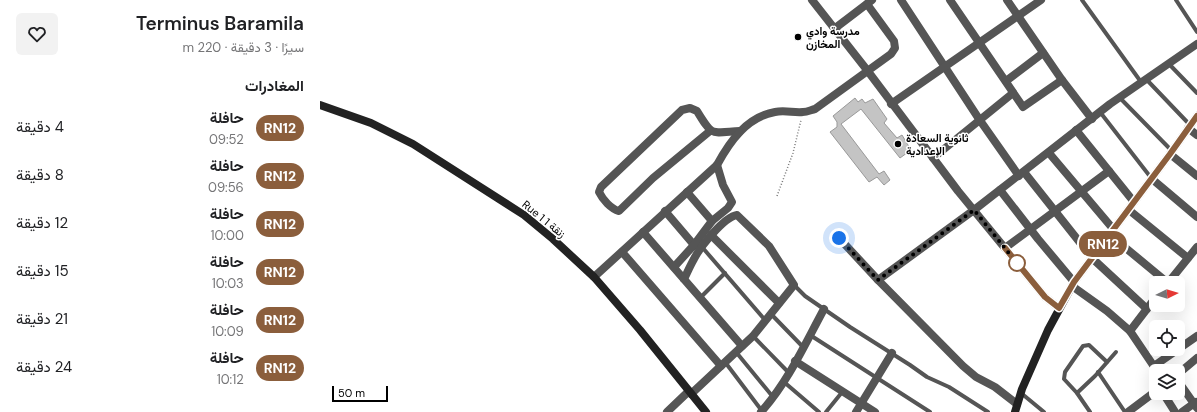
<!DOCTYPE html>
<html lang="ar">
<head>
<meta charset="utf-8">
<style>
	body { margin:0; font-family:"DM Sans",Vazirmatn,sans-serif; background:#f2f2f2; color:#202124; direction:rtl; height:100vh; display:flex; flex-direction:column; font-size:15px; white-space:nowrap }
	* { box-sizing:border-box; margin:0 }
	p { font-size:13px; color:#757577 }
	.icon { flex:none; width:22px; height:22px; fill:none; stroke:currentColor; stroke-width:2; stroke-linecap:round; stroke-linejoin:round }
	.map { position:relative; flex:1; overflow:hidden; direction:ltr }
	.details { display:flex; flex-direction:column; background:#fff; width:320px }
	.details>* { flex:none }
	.badge { padding:0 8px; border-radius:13px; font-size:14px; line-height:26px }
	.needle { width:26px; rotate:85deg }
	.tools { position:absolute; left:829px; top:276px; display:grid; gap:8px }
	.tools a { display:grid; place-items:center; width:36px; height:36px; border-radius:6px; background:#fff; box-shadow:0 4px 16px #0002; font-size:20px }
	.scale { position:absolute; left:12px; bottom:10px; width:56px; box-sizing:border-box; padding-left:4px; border:2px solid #000; border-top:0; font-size:11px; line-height:14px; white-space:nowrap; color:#000; -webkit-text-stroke:3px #fff; paint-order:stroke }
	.you { position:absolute; width:20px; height:20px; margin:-10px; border:3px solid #fff; border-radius:50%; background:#1a73e8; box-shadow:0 0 0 6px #1a73e833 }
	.map>.badge { position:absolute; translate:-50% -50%; box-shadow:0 0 0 2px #fff }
	h2 { padding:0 16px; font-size:15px; line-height:36px }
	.round { display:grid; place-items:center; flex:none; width:42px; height:42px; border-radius:6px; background:#f2f2f2 }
	.overview { display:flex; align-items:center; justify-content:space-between; height:68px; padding:0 16px }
	h1 { font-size:19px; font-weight:600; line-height:30px }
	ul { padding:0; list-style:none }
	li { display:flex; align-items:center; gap:12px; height:48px; padding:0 16px }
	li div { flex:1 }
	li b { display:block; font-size:15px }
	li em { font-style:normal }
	li .badge { min-width:44px; font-weight:700; text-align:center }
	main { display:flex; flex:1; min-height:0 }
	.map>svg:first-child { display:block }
	.building { fill:#c4c4c4; stroke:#999 }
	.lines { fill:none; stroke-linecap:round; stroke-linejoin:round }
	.path { stroke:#777; stroke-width:1.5; stroke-dasharray:1 2; stroke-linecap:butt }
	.lane { stroke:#555; stroke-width:4 }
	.street { stroke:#555; stroke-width:8 }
	.secondary { stroke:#222; stroke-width:8 }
	.line-casing { stroke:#fff; stroke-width:9 }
	.line { stroke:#8b5e3c; stroke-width:6 }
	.walk { stroke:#000; stroke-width:4; stroke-dasharray:0 7.2 }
	.poi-dot { fill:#000; stroke:#fff; stroke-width:1.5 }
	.stop-dot { fill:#fff; stroke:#8b5e3c; stroke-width:2 }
	.labels { text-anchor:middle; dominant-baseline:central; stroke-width:3; stroke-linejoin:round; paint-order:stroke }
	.poi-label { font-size:11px; font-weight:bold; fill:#000; stroke:#fff; text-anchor:start }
	.street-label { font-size:11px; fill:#000; stroke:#fff }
</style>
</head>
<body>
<main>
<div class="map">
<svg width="877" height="412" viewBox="0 0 877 412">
	<rect width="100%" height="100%" fill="#fff"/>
	<!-- building -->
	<polygon class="building" points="535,98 538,102 542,99 545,103 553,99 567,119 564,123 577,138 582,135 591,150 580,158 541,109 521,124 559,174 564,171 570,180 564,185 557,177 549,182 510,132 517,127 517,122 513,116"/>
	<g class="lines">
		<!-- path -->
		<polyline class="path" points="457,196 473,153 481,120"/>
		<!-- lane -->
		<g class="lane">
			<polyline points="762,0 821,82"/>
			<polyline points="856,0 877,32"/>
			<polyline points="849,64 877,93"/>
			<polyline points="826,79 870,125"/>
			<polyline points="800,98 852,151"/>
			<polyline points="780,112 832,179"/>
			<polyline points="382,247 445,320"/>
			<polyline points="474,285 485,296 530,327 590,365 607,377 629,387 668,412"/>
			<polyline points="380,298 405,273"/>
			<polyline points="451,314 483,347"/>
			<polyline points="490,335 610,412"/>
			<polyline points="433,336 469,373"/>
			<polyline points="416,352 453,397"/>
			<polyline points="405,362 442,411"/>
			<polyline points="778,372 805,412"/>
			<polyline points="464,382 499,412"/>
			<polyline points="701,393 724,412"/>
			<polyline points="757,393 775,376 796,352"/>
			<polyline points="506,412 523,391"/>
			<polyline points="770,412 757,393 744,379 745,372 763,346 769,345 787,362"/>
		</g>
		<!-- street -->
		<g class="street">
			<polyline points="492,0 547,70 638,191 725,297 739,308"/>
			<polyline points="581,0 659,119 699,176"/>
			<polyline points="630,0 703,107 742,80"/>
			<polyline points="687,0 742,80 772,119"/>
			<polyline points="514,29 552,0"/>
			<polyline points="686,81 723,53"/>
			<polyline points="571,104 721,0"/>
			<polyline points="868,128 877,135"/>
			<polyline points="756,130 814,202"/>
			<path d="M390,131l-57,47 -34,33c-8,-2 -16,-11 -20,-19l2,-5 81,-77 8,-2 7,3c16,26 13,22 43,20"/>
			<polyline points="729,153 794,230"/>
			<polyline points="850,154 877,176"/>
			<polyline points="613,158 693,93"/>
			<polyline points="704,172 773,259 827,309"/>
			<polyline points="832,179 877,217"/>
			<polyline points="680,190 718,239 754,282"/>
			<polyline points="367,192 392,221"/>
			<polyline points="809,210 868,258"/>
			<polyline points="345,211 374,245"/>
			<polyline points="323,232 422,346"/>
			<polyline points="391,235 459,303"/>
			<polyline points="790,235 848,283"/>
			<polyline points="519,238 558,280 643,366 656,377 675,387 697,404"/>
			<polyline points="685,248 789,171"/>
			<polyline points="302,252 401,366"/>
			<polyline points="354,267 374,245 392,221 408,208 412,202 403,185 397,165"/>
			<path d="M274,277l123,-112c13,-24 30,-48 58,-53 10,-2 19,1 28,0 4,0 8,-2 12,-3l76,-55 4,-6 -1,-7 -27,-37"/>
			<path d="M364,279c3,-6 6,-13 10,-20 6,-12 30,-42 43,-44l32,31 25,39 -41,51 -62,58"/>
			<polyline points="558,280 654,210 790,104 877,44"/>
			<polyline points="848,283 877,247"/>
			<polyline points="752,286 787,311 810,331 837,371"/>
			<polyline points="810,331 836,297"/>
			<polyline points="475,361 555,412"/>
			<polyline points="834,366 877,336"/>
			<polyline points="858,374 877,358"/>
			<polyline points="858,381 877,408"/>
			<polyline points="843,393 855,412"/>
			<polyline points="347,412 369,391"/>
			<path d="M441,412c27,-30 44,-68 63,-103"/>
			<polyline points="536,412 572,353"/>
			<polyline points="808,412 836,391"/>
			<polyline points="862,412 876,402"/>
		</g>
		<!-- secondary -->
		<g class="secondary">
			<polyline points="0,105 51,123 93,144 204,215 233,239 274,277 320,330 386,412"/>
			<polyline points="695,412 702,389 728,330 754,282 850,154 877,116"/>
		</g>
	</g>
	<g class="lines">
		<!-- line casing -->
		<g class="line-casing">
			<polyline id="line" points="685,248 725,297 739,308 754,282 850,154 877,116"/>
		</g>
		<!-- line -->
		<use href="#line" class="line"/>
		<!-- walk -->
		<polyline class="walk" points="519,238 558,280 654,210 697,263"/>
	</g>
	<!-- markers -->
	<g class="poi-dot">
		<circle cx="478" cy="37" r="4"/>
		<circle cx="578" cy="144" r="4"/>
	</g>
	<circle class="stop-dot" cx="697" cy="263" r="8"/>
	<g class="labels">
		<!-- poi labels -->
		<g class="poi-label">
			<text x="486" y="31">مدرسة وادي<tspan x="486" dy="13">المخازن</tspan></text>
			<text x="586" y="138">ثانوية السعادة<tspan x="586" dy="13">الإعدادية</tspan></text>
		</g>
		<!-- street labels -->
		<g class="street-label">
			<text transform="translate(224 219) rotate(39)">Rue 1 زنقة 1</text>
		</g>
	</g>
</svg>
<div class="tools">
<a><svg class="needle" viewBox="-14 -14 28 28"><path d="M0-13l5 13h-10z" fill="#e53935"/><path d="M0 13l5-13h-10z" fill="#757577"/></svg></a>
<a><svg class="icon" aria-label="locate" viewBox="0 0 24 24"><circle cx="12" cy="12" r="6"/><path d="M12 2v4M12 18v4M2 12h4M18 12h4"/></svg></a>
<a><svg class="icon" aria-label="layers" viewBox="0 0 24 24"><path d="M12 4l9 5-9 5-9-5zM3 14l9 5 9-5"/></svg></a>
</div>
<div class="scale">50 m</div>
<div class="you" style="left:519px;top:238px"></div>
<b class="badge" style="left:783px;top:244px;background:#8b5e3c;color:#fff">RN12</b>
</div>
<section class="details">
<div class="overview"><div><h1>Terminus Baramila</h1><p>سيرًا · 3 دقيقة · 220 m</p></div><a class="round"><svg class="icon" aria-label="heart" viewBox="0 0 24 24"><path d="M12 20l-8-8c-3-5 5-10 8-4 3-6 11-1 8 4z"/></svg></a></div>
<h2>المغادرات</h2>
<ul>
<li><span class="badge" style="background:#8b5e3c;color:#fff">RN12</span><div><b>حافلة</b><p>09:52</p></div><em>4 دقيقة</em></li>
<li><span class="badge" style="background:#8b5e3c;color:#fff">RN12</span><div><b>حافلة</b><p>09:56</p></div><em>8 دقيقة</em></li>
<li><span class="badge" style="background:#8b5e3c;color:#fff">RN12</span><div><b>حافلة</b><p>10:00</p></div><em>12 دقيقة</em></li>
<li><span class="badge" style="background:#8b5e3c;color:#fff">RN12</span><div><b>حافلة</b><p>10:03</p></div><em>15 دقيقة</em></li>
<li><span class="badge" style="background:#8b5e3c;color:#fff">RN12</span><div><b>حافلة</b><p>10:09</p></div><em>21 دقيقة</em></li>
<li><span class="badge" style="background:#8b5e3c;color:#fff">RN12</span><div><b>حافلة</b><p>10:12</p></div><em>24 دقيقة</em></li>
</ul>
</section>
</main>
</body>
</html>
